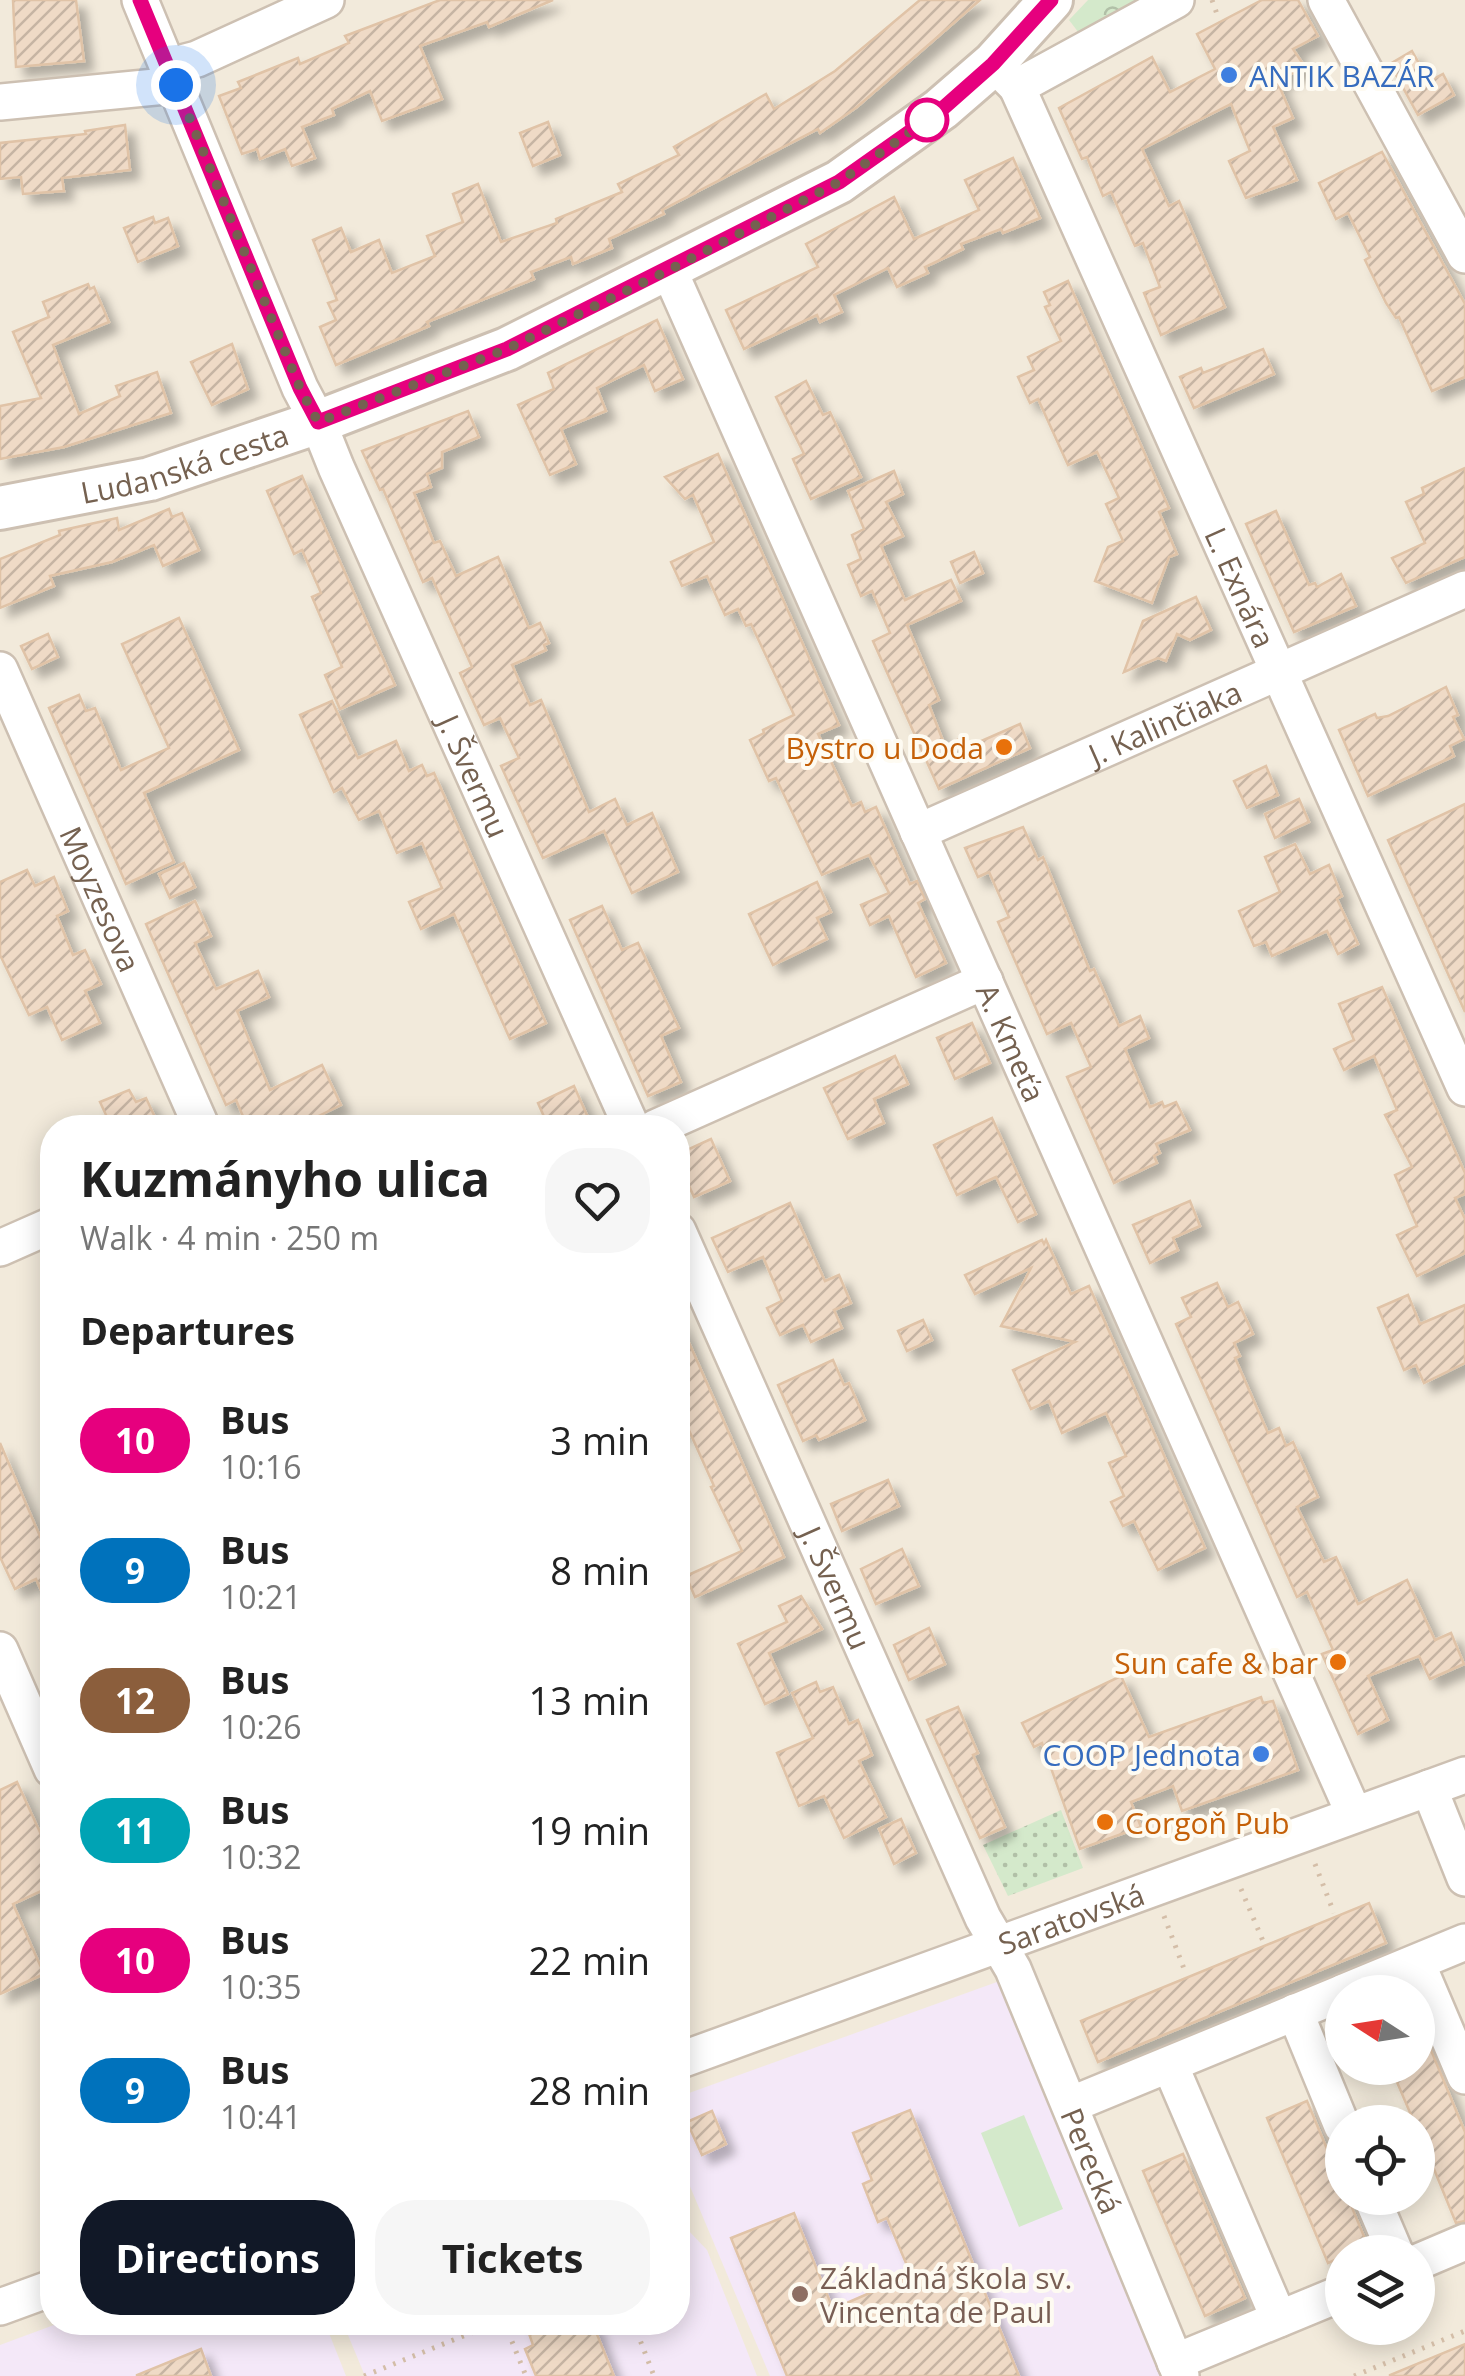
<!DOCTYPE html>
<html lang="en">
<head>
<meta charset="utf-8">
<style>
	body { margin:0; font-family:"Open Sans",sans-serif; background:#f6f6f6; color:#222; height:100vh; display:flex; flex-direction:column; font-size:38px; white-space:nowrap }
	* { box-sizing:border-box; margin:0 }
	p { font-size:32px; color:#767676 }
	.icon { flex:none; width:55px; height:55px; fill:none; stroke:currentColor; stroke-width:2; stroke-linecap:round; stroke-linejoin:round }
	.map { position:relative; flex:1; overflow:hidden }
	.panel { position:absolute; left:40px; top:1115px; width:650px; height:1220px; display:flex; flex-direction:column; background:#fff; border-radius:40px; box-shadow:0 5px 25px #0003 }
	.panel>* { flex:none }
	.badge { padding:0 20px; border-radius:32px; font-size:35px; line-height:65px }
	.needle { width:65px; rotate:282deg }
	.controls { position:absolute; left:1325px; top:1975px; display:grid; gap:20px }
	.controls a { display:grid; place-items:center; width:110px; height:110px; border-radius:50%; background:#fff; box-shadow:0 5px 25px #0003; font-size:50px }
	.you { position:absolute; width:50px; height:50px; margin:-25px; border:8px solid #fff; border-radius:50%; background:#1a73e8; box-shadow:0 0 0 15px #1a73e833 }
	.map>.badge { position:absolute; translate:-50% -50%; box-shadow:0 0 0 5px #fff }
	h2 { padding:0 40px; font-size:38px; line-height:90px }
	.round { display:grid; place-items:center; flex:none; width:105px; height:105px; border-radius:40px; background:#f6f6f6 }
	.summary { display:flex; align-items:center; justify-content:space-between; height:170px; padding:0 40px }
	h1 { font-size:48px; font-weight:700; line-height:75px }
	.cta { display:flex; gap:20px; margin-top:auto; padding:20px 40px }
	.cta a { flex:1; height:115px; border-radius:40px; background:#111827; color:#fff; font-size:40px; font-weight:700; line-height:115px; text-align:center }
	.cta a+a { background:#f6f6f6; color:#222 }
	ul { padding:0; list-style:none }
	li { display:flex; align-items:center; gap:30px; height:130px; padding:0 40px }
	li div { flex:1 }
	li b { display:block; font-size:38px }
	li em { font-style:normal }
	li .badge { min-width:110px; font-weight:700; text-align:center }
	.map>svg:first-child { display:block }
	.residential { fill:#f2eadb; fill-rule:evenodd }
	.education { fill:#f4e8f8 }
	.grass { fill:#d4e9cb }
	.forest { fill:url(#forest-crowns) }
	.park { fill:url(#park-dots) }
	.building { fill:url(#building-hatch); stroke:#e0c3a7; stroke-width:2.5; filter:url(#shadow) }
	.lines { fill:none; stroke-linecap:round; stroke-linejoin:round }
	.minor-casing { stroke:#cdc0b2; stroke-width:40 }
	.tertiary-casing { stroke:#cdc0b2; stroke-width:48 }
	.path { stroke:#d4bea8; stroke-width:5; stroke-dasharray:2.5 8; stroke-linecap:butt }
	.minor { stroke:#fff; stroke-width:35 }
	.tertiary { stroke:#fff; stroke-width:42 }
	.line-casing { stroke:#fff; stroke-width:22 }
	.line { stroke:#e6007e; stroke-width:15 }
	.walk { stroke:#756150; stroke-width:10; stroke-dasharray:0 18 }
	.shop-dot { fill:#3f7fe0; stroke:#fefbf2; stroke-width:4 }
	.stop-dot { fill:#fff; stroke:#e6007e; stroke-width:5 }
	.food-dot { fill:#e8710a; stroke:#fefbf2; stroke-width:4 }
	.education-dot { fill:#8d6e63; stroke:#fefbf2; stroke-width:4 }
	.labels { text-anchor:middle; dominant-baseline:central; stroke-width:8; stroke-linejoin:round; paint-order:stroke }
	.shop-label { font-size:30px; fill:#366cbe; stroke:#fefbf2; text-anchor:start }
	.street-label { font-size:30px; fill:#756150; stroke:#fefbf2 }
	.food-label { font-size:30px; fill:#c56008; stroke:#fefbf2; text-anchor:end }
	.education-label { font-size:30px; fill:#785e54; stroke:#fefbf2; text-anchor:start }
</style>
</head>
<body>
<div class="map">
<svg width="1465" height="2376" viewBox="0 0 1465 2376">
	<defs>
		<pattern id="forest-crowns" width="20" height="18" patternUnits="userSpaceOnUse" patternTransform="scale(2.5)"><rect width="20" height="18" fill="#d4e9cb"/><path d="M2 6a3 3 0 1 1 6 0M12 15a3 3 0 1 1 6 0" fill="none" stroke="#b1c0a7"/></pattern>
		<pattern id="park-dots" width="8" height="8" patternUnits="userSpaceOnUse" patternTransform="scale(2.5)"><rect width="8" height="8" fill="#d4e9cb"/><path d="M2 2h.1M6 6h.1" fill="none" stroke="#b1c0a7" stroke-width="1.8" stroke-linecap="round"/></pattern>
		<pattern id="building-hatch" width="6" height="6" patternUnits="userSpaceOnUse" patternTransform="scale(2.5)"><rect width="6" height="6" fill="#efdac6"/><path d="M-1 1l2-2M0 6l6-6M5 7l2-2" fill="none" stroke="#c6b4a3"/></pattern>
		<filter id="shadow"><feDropShadow dx="9" dy="9" stdDeviation="5" flood-color="#0004"/></filter>
	</defs>
	<rect width="100%" height="100%" fill="#fbf7ec"/>
	<!-- residential -->
	<path class="residential" d="M0,0h1465v2376h-1465zM52,1128h626v1194h-626zM1342,1992h76v76h-76zM1342,2122h76v76h-76zM1342,2252h76v76h-76z"/>
	<!-- education -->
	<g class="education">
		<polygon points="1008,1978 1167,2376 770,2376 678,2158 678,2097"/>
		<polygon points="678,2207 687,2229 707,2250 757,2376 365,2376 343,2323 678,2322"/>
		<polygon points="62,2322 325,2323 346,2376 0,2376 0,2345"/>
	</g>
	<!-- grass -->
	<polygon class="grass" points="1024,2115 1063,2209 1019,2227 981,2133"/>
	<!-- forest -->
	<polygon class="forest" points="1088,0 1151,0 1082,37 1069,20"/>
	<!-- park -->
	<polygon class="park" points="1061,1810 1083,1868 1008,1896 983,1845"/>
	<!-- building -->
	<g class="building">
		<polygon points="13,0 76,0 84,61 16,67"/>
		<polygon points="440,0 553,0 489,27 487,22 420,46 442,99 382,121 370,91 332,109 334,115 302,127 315,158 292,166 285,149 260,159 257,149 242,154 219,96 241,88 238,82 298,58 300,64 349,43 345,36"/>
		<polygon points="920,0 980,0 857,107 820,133 818,129 662,210 664,214 609,239 612,248 573,264 571,257 531,272 534,279 427,322 429,326 336,365 320,327 336,320 328,303 337,300 313,240 341,228 351,252 379,240 392,273 435,256 427,236 463,222 453,194 478,184 501,242 557,223 556,219 622,192 618,184 679,155 674,147 766,94 774,109 835,71"/>
		<polygon points="1262,0 1298,0 1318,36 1293,49 1305,67 1277,81 1293,118 1273,127 1297,180 1246,198 1229,161 1250,151 1231,104 1142,149 1169,206 1179,201 1225,307 1161,335 1144,293 1160,287 1143,243 1135,246 1111,192 1103,196 1087,157 1082,159 1059,108 1152,57 1170,92 1215,69 1197,34"/>
		<polygon points="1412,51 1429,81 1443,74 1454,95 1418,115 1390,64"/>
		<polygon points="548,122 560,155 533,166 520,133"/>
		<polygon points="125,125 130,170 62,178 64,191 23,194 21,177 0,179 0,143 86,134 85,131"/>
		<polygon points="1382,152 1465,304 1465,377 1432,391 1399,317 1396,318 1386,303 1365,260 1370,257 1348,213 1336,219 1319,183"/>
		<polygon points="1013,158 1040,218 1003,233 1001,229 961,244 963,249 925,267 928,273 897,287 888,268 834,295 842,312 820,322 817,315 744,349 726,310 818,267 806,244 894,197 914,239 979,210 965,180"/>
		<polygon points="153,217 155,223 168,218 178,246 138,262 124,228"/>
		<polygon points="1068,281 1169,508 1159,512 1177,554 1169,557 1152,603 1095,581 1108,547 1123,541 1106,504 1119,498 1097,452 1068,465 1038,399 1030,403 1018,377 1034,370 1028,357 1061,341 1045,307 1050,305 1044,292"/>
		<polygon points="88,284 90,289 94,287 109,322 53,345 79,414 120,396 116,386 157,372 171,413 64,447 0,459 0,406 41,398 13,332 49,317 43,302"/>
		<polygon points="657,320 683,379 655,391 644,365 597,388 606,411 561,429 576,464 550,475 518,405 554,389 548,373"/>
		<polygon points="232,344 248,389 212,405 191,362"/>
		<polygon points="1263,349 1274,374 1194,408 1180,377 1201,368 1203,373"/>
		<polygon points="806,381 823,415 830,412 861,477 811,499 793,459 804,454 776,397"/>
		<polygon points="468,411 479,437 442,452 442,468 427,474 431,487 414,493 434,543 440,541 456,576 498,557 529,628 540,623 549,643 544,645 546,650 512,665 530,705 541,700 589,812 615,799 627,825 652,813 678,872 632,893 604,831 543,858 501,766 519,758 500,718 484,725 460,673 472,667 432,578 423,582 383,489 380,490 362,451"/>
		<polygon points="718,454 839,725 818,734 852,806 861,802 865,812 876,807 910,884 917,881 925,899 918,903 946,963 916,977 889,916 870,925 861,905 889,893 869,855 822,875 776,778 769,781 750,740 764,733 763,730 794,715 751,624 746,626 738,609 725,615 707,576 682,586 671,562 714,542 693,495 685,499 665,477"/>
		<polygon points="1465,468 1465,557 1406,583 1392,558 1425,543 1406,502 1424,494 1422,488"/>
		<polygon points="894,471 903,494 886,502 903,536 881,546 905,600 951,580 961,601 907,625 939,700 929,705 945,746 957,740 961,750 1020,724 1030,748 939,789 873,641 890,633 872,591 861,596 848,565 861,559 852,535 864,529 848,491"/>
		<polygon points="302,476 395,685 340,709 325,675 342,667 312,597 321,593 302,550 294,554 267,491"/>
		<polygon points="169,509 172,517 182,513 199,550 163,566 154,545 112,562 50,576 54,586 0,608 0,559 60,535 59,531 117,518 119,530"/>
		<polygon points="1276,511 1309,585 1315,583 1317,587 1341,574 1356,606 1294,632 1246,524"/>
		<polygon points="974,552 983,573 960,583 951,562"/>
		<polygon points="1196,597 1211,630 1190,640 1177,634 1166,661 1158,658 1124,672 1143,621"/>
		<polygon points="179,618 239,750 144,793 174,862 126,884 49,708 79,695 86,711 95,708 121,770 169,748 122,644"/>
		<polygon points="48,634 58,657 32,669 21,646"/>
		<polygon points="1446,687 1458,715 1453,717 1464,739 1450,746 1454,756 1368,796 1339,730 1375,714 1377,718 1388,716"/>
		<polygon points="332,701 358,758 396,741 409,771 422,765 427,776 434,773 546,1023 510,1039 454,914 421,929 409,902 442,888 422,843 397,853 379,811 359,820 342,788 334,792 300,715"/>
		<polygon points="1266,766 1278,795 1247,808 1234,781"/>
		<polygon points="1299,799 1309,822 1275,838 1265,814"/>
		<polygon points="1465,804 1465,1012 1388,840"/>
		<polygon points="1023,827 1038,860 1043,857 1090,971 1094,969 1119,1026 1140,1016 1149,1038 1125,1049 1150,1107 1162,1102 1164,1107 1176,1102 1190,1130 1156,1144 1160,1153 1154,1156 1157,1163 1114,1183 1067,1077 1091,1067 1071,1023 1047,1034 998,922 1009,917 989,872 978,877 965,848"/>
		<polygon points="1295,844 1310,874 1329,865 1342,896 1337,899 1358,944 1338,954 1327,931 1272,956 1266,942 1254,946 1239,911 1280,892 1265,857"/>
		<polygon points="184,863 195,887 170,898 159,874"/>
		<polygon points="27,870 35,886 54,877 68,911 57,916 73,955 85,950 101,984 85,991 100,1023 62,1040 47,1007 29,1015 0,955 0,882"/>
		<polygon points="817,882 831,912 817,918 827,939 773,965 749,914"/>
		<polygon points="195,901 211,936 195,943 216,989 258,971 269,997 237,1011 270,1090 322,1065 341,1105 294,1128 248,1128 236,1100 226,1105 146,924"/>
		<polygon points="602,906 622,950 638,943 679,1028 661,1036 681,1082 648,1096 570,920"/>
		<polygon points="1382,987 1465,1173 1465,1194 1455,1198 1465,1219 1465,1253 1417,1276 1397,1235 1417,1226 1395,1175 1412,1167 1385,1115 1397,1110 1374,1056 1344,1070 1334,1049 1354,1040 1339,1004"/>
		<polygon points="972,1023 990,1063 955,1079 937,1038"/>
		<polygon points="895,1056 908,1084 874,1099 884,1123 848,1139 824,1088"/>
		<polygon points="574,1086 590,1122 578,1128 549,1128 538,1103"/>
		<polygon points="129,1090 136,1102 146,1098 160,1128 112,1128 100,1102"/>
		<polygon points="992,1118 1036,1214 1018,1222 996,1177 957,1195 934,1145"/>
		<polygon points="711,1139 730,1181 694,1197 678,1161 678,1154"/>
		<polygon points="1190,1201 1200,1226 1173,1238 1178,1250 1150,1263 1133,1225"/>
		<polygon points="790,1203 825,1281 839,1275 851,1303 834,1310 842,1328 811,1342 803,1325 780,1335 767,1308 782,1301 763,1257 728,1272 712,1238"/>
		<polygon points="1042,1240 1044,1244 1046,1240 1071,1294 1089,1286 1205,1548 1158,1570 1134,1521 1123,1526 1111,1502 1124,1496 1109,1463 1126,1456 1106,1413 1062,1433 1049,1401 1031,1409 1013,1370 1075,1342 1001,1326 1031,1268 975,1294 965,1275"/>
		<polygon points="1217,1283 1228,1307 1238,1302 1253,1334 1234,1343 1240,1356 1235,1358 1268,1433 1279,1428 1286,1446 1293,1442 1318,1497 1297,1507 1324,1562 1336,1557 1358,1604 1407,1580 1435,1640 1451,1633 1464,1664 1430,1679 1419,1656 1368,1676 1388,1720 1358,1734 1322,1654 1333,1650 1307,1592 1297,1597 1176,1324 1191,1317 1182,1298"/>
		<polygon points="1408,1295 1420,1324 1465,1305 1465,1363 1424,1383 1416,1365 1404,1370 1378,1308"/>
		<polygon points="678,1318 784,1557 695,1597 686,1576 742,1551 711,1487 714,1486 687,1426 678,1430"/>
		<polygon points="923,1320 932,1340 907,1351 898,1331"/>
		<polygon points="833,1360 844,1385 849,1383 865,1420 819,1440 816,1435 803,1441 778,1385"/>
		<polygon points="0,1443 42,1541 52,1537 52,1615 36,1579 15,1589 0,1557"/>
		<polygon points="888,1480 899,1506 842,1531 831,1504"/>
		<polygon points="902,1549 919,1586 876,1604 861,1569"/>
		<polygon points="801,1596 822,1629 769,1653 788,1694 765,1704 738,1644 787,1622 779,1606"/>
		<polygon points="929,1628 945,1664 909,1680 894,1645"/>
		<polygon points="1121,1676 1149,1737 1261,1697 1263,1703 1273,1701 1298,1770 1182,1811 1173,1786 1131,1802 1141,1827 1080,1849 1042,1743 1034,1747 1022,1723"/>
		<polygon points="816,1682 820,1692 833,1687 849,1724 858,1720 872,1755 859,1761 886,1817 844,1838 824,1796 799,1806 777,1753 813,1738 792,1693"/>
		<polygon points="958,1707 978,1753 973,1755 1005,1827 980,1838 927,1720"/>
		<polygon points="17,1782 44,1841 52,1838 52,1886 13,1904 44,1974 0,1994 0,1790"/>
		<polygon points="901,1819 916,1853 894,1864 879,1829"/>
		<polygon points="1369,1903 1386,1943 1098,2062 1081,2021"/>
		<polygon points="1418,2019 1465,2132 1465,2221 1456,2223 1418,2130 1418,2122 1414,2122 1391,2068 1418,2068"/>
		<polygon points="1307,2101 1342,2185 1342,2198 1348,2198 1368,2246 1342,2252 1342,2257 1328,2263 1267,2118"/>
		<polygon points="910,2110 1019,2376 787,2376 731,2238 794,2213 833,2309 911,2275 887,2218 878,2222 863,2184 872,2180 853,2133"/>
		<polygon points="712,2111 726,2144 702,2155 687,2122"/>
		<polygon points="1183,2154 1245,2298 1205,2316 1143,2171"/>
		<polygon points="525,2322 592,2322 614,2376 536,2376 525,2349 533,2345"/>
		<polygon points="1465,2344 1465,2376 1390,2376 1390,2375"/>
		<polygon points="201,2349 211,2376 137,2376 137,2375"/>
	</g>
	<g class="lines">
		<!-- minor casing -->
		<g class="minor-casing">
			<g id="minor">
				<path id="s1" d="M140,0l160,388 18,34 18,45 296,661"/>
				<polyline points="1326,0 1465,255"/>
				<polyline points="170,66 197,59 326,0"/>
				<polyline points="1001,71 1017,87 1176,0"/>
				<path id="s2" d="M1017,87l448,1001"/>
				<polyline points="0,102 176,85"/>
				<path id="s3" d="M669,270l685,1544"/>
				<path id="s4" d="M0,670l202,458"/>
				<path id="s5" d="M918,832l547,-243"/>
				<polyline points="655,1128 985,981"/>
				<path id="s6" d="M678,1231l305,687 30,51 168,407"/>
				<polyline points="0,1248 52,1225"/>
				<polyline points="0,1650 52,1769"/>
				<polyline points="1429,1788 1465,1878"/>
				<polyline points="1417,1963 1465,2076"/>
				<polyline points="1344,1992 1465,1942"/>
				<polyline points="1295,2012 1342,2126"/>
				<path id="s7" d="M678,2061l787,-286"/>
				<polyline points="1170,2065 1279,2319"/>
				<polyline points="1070,2105 1342,1993"/>
				<polyline points="1372,2198 1395,2252"/>
				<polyline points="1418,2262 1465,2242"/>
				<polyline points="0,2307 52,2288"/>
				<polyline points="1175,2362 1342,2293"/>
			</g>
		</g>
		<!-- tertiary casing -->
		<g class="tertiary-casing">
			<g id="tertiary">
				<path id="s8" d="M0,508l150,-29 168,-57 189,-73 332,-167 102,-73 52,-45 58,-64"/>
			</g>
		</g>
		<!-- path -->
		<g class="path">
			<polyline points="1212,0 1218,17"/>
			<polyline points="1315,1864 1334,1913"/>
			<polyline points="1241,1889 1263,1941"/>
			<polyline points="1164,1916 1186,1974"/>
			<polyline points="504,2322 526,2376"/>
			<polyline points="633,2322 654,2376"/>
			<polyline points="364,2376 498,2322"/>
			<polyline points="1354,2376 1465,2331"/>
		</g>
		<!-- minor -->
		<use href="#minor" class="minor"/>
		<!-- tertiary -->
		<use href="#tertiary" class="tertiary"/>
	</g>
	<g class="lines">
		<!-- line casing -->
		<g class="line-casing">
			<polyline id="line" points="140,0 300,388 318,422 507,349 839,182 941,110 993,64 1051,0"/>
		</g>
		<!-- line -->
		<use href="#line" class="line"/>
		<!-- walk -->
		<polyline class="walk" points="176,85 300,388 318,422 507,349 669,270 839,182 927,120"/>
	</g>
	<!-- markers -->
	<g class="shop-dot">
		<circle cx="1229" cy="75" r="10"/>
		<circle cx="1261" cy="1754" r="10"/>
	</g>
	<circle class="stop-dot" cx="927" cy="120" r="20"/>
	<g class="food-dot">
		<circle cx="1004" cy="747" r="10"/>
		<circle cx="1338" cy="1662" r="10"/>
		<circle cx="1105" cy="1822" r="10"/>
	</g>
	<circle class="education-dot" cx="800" cy="2294" r="10"/>
	<g class="labels">
		<!-- shop labels -->
		<g class="shop-label">
			<text x="1249" y="75">ANTIK BAZÁR</text>
			<text x="1241" y="1754" text-anchor="end">COOP Jednota</text>
		</g>
		<!-- street labels -->
		<g class="street-label">
			<text stroke="none"><textPath href="#s8" startOffset="190">Ludanská cesta</textPath></text>
			<text stroke="none"><textPath href="#s2" startOffset="548">L. Exnára</textPath></text>
			<text stroke="none"><textPath href="#s5" startOffset="270">J. Kalinčiaka</textPath></text>
			<text stroke="none"><textPath href="#s1" startOffset="845">J. Švermu</textPath></text>
			<text stroke="none"><textPath href="#s4" startOffset="250">Moyzesova</textPath></text>
			<text stroke="none"><textPath href="#s3" startOffset="845">A. Kmeťa</textPath></text>
			<text stroke="none"><textPath href="#s6" startOffset="390">J. Švermu</textPath></text>
			<text stroke="none"><textPath href="#s7" startOffset="418">Saratovská</textPath></text>
			<text stroke="none"><textPath href="#s6" startOffset="1018">Perecká</textPath></text>
		</g>
		<!-- food labels -->
		<g class="food-label">
			<text x="984" y="747">Bystro u Doda</text>
			<text x="1318" y="1662">Sun cafe &amp; bar</text>
			<text x="1125" y="1822" text-anchor="start">Corgoň Pub</text>
		</g>
		<!-- education labels -->
		<g class="education-label">
			<text x="820" y="2277">Základná škola sv.<tspan x="820" dy="34">Vincenta de Paul</tspan></text>
		</g>
	</g>
</svg>
<div class="controls">
<a><svg class="needle" viewBox="-14 -14 28 28"><path d="M0-13l5 13h-10z" fill="#e53935"/><path d="M0 13l5-13h-10z" fill="#767676"/></svg></a>
<a><svg class="icon" aria-label="locate" viewBox="0 0 24 24"><circle cx="12" cy="12" r="6"/><path d="M12 2v4M12 18v4M2 12h4M18 12h4"/></svg></a>
<a><svg class="icon" aria-label="layers" viewBox="0 0 24 24"><path d="M12 4l9 5-9 5-9-5zM3 14l9 5 9-5"/></svg></a>
</div>
<div class="you" style="left:176px;top:85px"></div>
<section class="panel">
<div class="summary"><div><h1>Kuzmányho ulica</h1><p>Walk · 4 min · 250 m</p></div><a class="round"><svg class="icon" aria-label="heart" viewBox="0 0 24 24"><path d="M12 20l-8-8c-3-5 5-10 8-4 3-6 11-1 8 4z"/></svg></a></div>
<h2>Departures</h2>
<ul>
<li><span class="badge" style="background:#e6007e;color:#fff">10</span><div><b>Bus</b><p>10:16</p></div><em>3 min</em></li>
<li><span class="badge" style="background:#0072bc;color:#fff">9</span><div><b>Bus</b><p>10:21</p></div><em>8 min</em></li>
<li><span class="badge" style="background:#8b5e3c;color:#fff">12</span><div><b>Bus</b><p>10:26</p></div><em>13 min</em></li>
<li><span class="badge" style="background:#00a3b4;color:#fff">11</span><div><b>Bus</b><p>10:32</p></div><em>19 min</em></li>
<li><span class="badge" style="background:#e6007e;color:#fff">10</span><div><b>Bus</b><p>10:35</p></div><em>22 min</em></li>
<li><span class="badge" style="background:#0072bc;color:#fff">9</span><div><b>Bus</b><p>10:41</p></div><em>28 min</em></li>
</ul>
<div class="cta"><a>Directions</a><a>Tickets</a></div>
</section>
</div>
</body>
</html>
